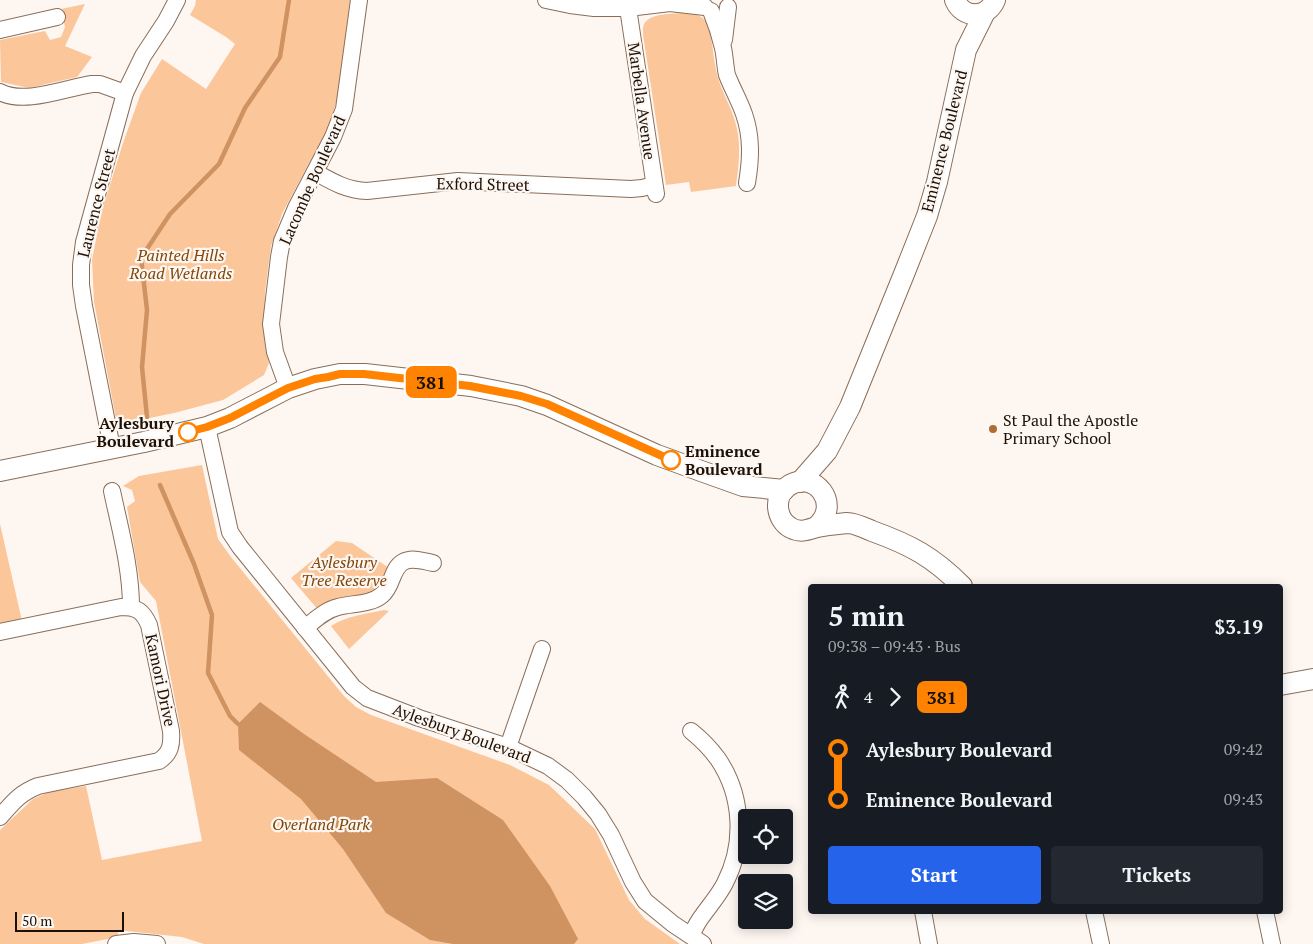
<!DOCTYPE html>
<html lang="en">
<head>
<meta charset="utf-8">
<style>
	body { margin:0; font-family:"PT Serif",serif; background:#242831; color:#f1f3f6; height:100vh; display:flex; flex-direction:column; font-size:19px; white-space:nowrap }
	* { box-sizing:border-box; margin:0 }
	p { font-size:16px; color:#9ea1a6 }
	.icon { flex:none; width:28px; height:28px; fill:none; stroke:currentColor; stroke-width:2; stroke-linecap:round; stroke-linejoin:round }
	.map { position:relative; flex:1; overflow:hidden }
	.drawer { position:absolute; left:808px; top:584px; width:475px; height:330px; display:flex; flex-direction:column; background:#171b24; border-radius:5px; box-shadow:0 2px 12px #0003 }
	.drawer>* { flex:none }
	.badge { padding:0 10px; border-radius:8px; font-size:18px; line-height:32px }
	.tools { position:absolute; left:738px; top:809px; display:grid; gap:10px }
	.tools a { display:grid; place-items:center; width:55px; height:55px; border-radius:5px; background:#171b24; box-shadow:0 2px 12px #0003; font-size:25px }
	.scale { position:absolute; left:15px; bottom:12px; width:109px; box-sizing:border-box; padding-left:5px; border:2px solid #1c1108; border-top:0; font-size:14px; line-height:18px; white-space:nowrap; color:#1c1108; -webkit-text-stroke:4px #fdf6f1; paint-order:stroke }
	.map>.badge { position:absolute; translate:-50% -50%; box-shadow:0 0 0 2px #fff }
	.legs { display:flex; align-items:center; gap:8px; height:55px; padding:0 20px; font-size:16px }
	.legs p { margin-inline-start:auto }
	.head { display:flex; align-items:center; justify-content:space-between; height:85px; padding:0 20px }
	h1 { font-size:28px; font-weight:600; line-height:38px }
	.primary-button { display:flex; gap:10px; margin-top:auto; padding:10px 20px }
	.primary-button a { flex:1; height:58px; border-radius:5px; background:#2563eb; color:#fff; font-size:20px; font-weight:600; line-height:58px; text-align:center }
	.primary-button a+a { background:#242831; color:#f1f3f6 }
	ul { padding:0 20px; list-style:none }
	li { display:flex; align-items:center; gap:18px; height:50px; font-size:19px }
	li i { display:grid; place-items:center; width:8px; height:100%; margin:0 6px; background:currentColor }
	li i::after { content:''; width:12px; height:12px; margin:-6px; border:4px solid; border-radius:50%; background:#171b24 }
	li p { margin-inline-start:auto }
	li:first-child i { background:linear-gradient(#0000 50%,currentColor 0) }
	li:last-child i { background:linear-gradient(currentColor 50%,#0000 0) }
	.map>svg:first-child { display:block }
	.green { fill:#fcc69b }
	.water { fill:#cf9261 }
	.lines { fill:none; stroke-linecap:round; stroke-linejoin:round }
	.stream { stroke:#cf9261; stroke-width:4.5 }
	.minor-casing { stroke:#8a6e59; stroke-width:18 }
	.tertiary-casing { stroke:#8a6e59; stroke-width:22 }
	.minor { stroke:#fff; stroke-width:16 }
	.tertiary { stroke:#fff; stroke-width:20 }
	.line-1-casing { stroke:#fff; stroke-width:11 }
	.line-1 { stroke:#ff8200; stroke-width:8 }
	.poi-dot { fill:#ad6d35; stroke:#fdf6f1; stroke-width:2 }
	.stop-1-dot { fill:#fff; stroke:#ff8200; stroke-width:2.5 }
	.labels { text-anchor:middle; dominant-baseline:central; stroke-width:4.5; stroke-linejoin:round; paint-order:stroke }
	.street-label { font-size:16px; fill:#1c1108; stroke:#fdf6f1 }
	.park-label { font-size:16px; font-style:italic; fill:#80470a; stroke:#fdf6f1 }
	.poi-label { font-size:16px; fill:#1c1108; stroke:#fdf6f1; text-anchor:start }
	.stop-label { font-size:16px; font-weight:bold; fill:#1c1108; stroke:#fdf6f1; text-anchor:end }
</style>
</head>
<body>
<div class="map">
<svg width="1313" height="944" viewBox="0 0 1313 944">
	<rect width="100%" height="100%" fill="#fdf6f1"/>
	<!-- green -->
	<g class="green">
		<polygon points="196,0 350,0 338,95 332,117 326,133 309,163 282,214 271,246 265,292 264,337 269,363 264,375 223,400 174,413 130,422 116,419 94,302 92,260 101,214 123,143 141,93 162,59 206,89 235,44 226,37 190,15 195,6"/>
		<polygon points="85,4 65,46 92,57 77,77 29,88 1,82 0,40 45,31 50,40 61,37 65,27 61,9"/>
		<path d="M682,13c12,0 19,1 26,11 5,18 5,36 10,54 3,11 9,21 13,32 11,26 9,48 5,76l-45,6 -2,-10 -23,3 -22,-144c-1,-4 -1,-9 -1,-13 2,-15 27,-14 39,-15z"/>
		<polygon points="202,465 218,539 231,557 344,696 356,707 371,715 510,765 549,785 595,829 629,900 645,919 680,944 204,944 182,937 118,930 118,937 82,944 0,944 0,830 33,799 49,792 86,786 102,860 202,841 156,601 140,582 127,507 135,501 132,490 123,486 139,476"/>
		<polygon points="0,524 22,621 0,625"/>
		<polygon points="336,541 352,543 389,568 378,590 332,603 320,612 291,578"/>
		<path d="M384,610l5,1 -40,38 -18,-23c16,-10 34,-12 53,-16z"/>
	</g>
	<!-- water -->
	<polygon class="water" points="260,702 304,734 376,782 437,778 503,820 550,886 578,939 574,944 453,944 430,940 386,913 343,849 301,799 239,750 238,724"/>
	<g class="lines">
		<!-- stream -->
		<g class="stream">
			<polyline points="147,417 142,367 147,310 141,258 170,214 219,164 245,108 280,57 289,0"/>
			<polyline points="160,485 194,564 212,615 208,673 230,716 238,724"/>
		</g>
		<!-- minor casing -->
		<g class="minor-casing">
			<g id="minor">
				<polyline points="546,0 570,5 594,8 628,8 670,3 705,7"/>
				<polyline points="628,8 656,194"/>
				<path d="M711,11c5,12 9,24 12,37 2,9 2,18 4,27 5,13 12,25 17,39 8,23 7,45 3,69"/>
				<polyline points="0,30 57,17"/>
				<polyline points="724,40 728,7"/>
				<path d="M0,92c25,13 65,-4 92,-8h8l25,9"/>
				<path d="M315,172c18,10 31,18 52,19l91,-10 173,8 11,-1 12,-3"/>
				<polyline points="288,388 275,352 271,324 279,257 282,241 296,208 333,137 344,109 359,0"/>
				<polyline points="207,427 230,532 240,547 353,687 367,698 419,718 508,747 548,766 567,780 584,797 598,814 611,835 633,882 645,901 673,924 703,944"/>
				<polyline points="112,448 84,306 81,285 81,265 84,242 125,93 143,56 166,21 177,0"/>
				<path d="M112,491c8,38 19,77 19,116"/>
				<path d="M305,628c10,-8 20,-18 33,-21 14,-4 32,-2 44,-12 11,-9 9,-26 21,-33 9,-5 20,-1 30,1"/>
				<path d="M0,632l121,-25c16,0 22,4 28,18l22,106c1,13 0,22 -12,30l-121,25c-18,7 -25,16 -38,31"/>
				<polyline points="508,747 542,649"/>
				<polyline points="923,911 929,944"/>
				<polyline points="1094,911 1101,944"/>
				<polyline points="1265,911 1272,944"/>
				<path d="M691,935c4,-7 7,-14 12,-20 7,-10 16,-20 22,-32 20,-39 18,-87 -7,-124 -8,-11 -17,-20 -27,-28"/>
				<polyline points="116,944 134,942 157,944"/>
			</g>
		</g>
		<!-- tertiary casing -->
		<g class="tertiary-casing">
			<g id="tertiary">
				<path d="M955,0c8,19 32,19 40,0"/>
				<polyline points="0,471 144,442 207,427 230,418 288,388 315,379 340,374 365,374 471,386 521,396 547,405 657,455 701,471 743,486 784,490"/>
				<polyline points="800,482 827,451 850,407 904,274 927,216 937,182 966,50 985,12"/>
				<path d="M816,527c27,-22 -2,-60 -29,-40 -14,10 -11,33 4,41 10,5 16,2 26,-1 9,-2 20,-3 30,-4 8,0 18,5 25,8 39,14 61,26 90,55"/>
				<polyline points="1280,685 1313,679"/>
			</g>
		</g>
		<!-- minor -->
		<use href="#minor" class="minor"/>
		<!-- tertiary -->
		<use href="#tertiary" class="tertiary"/>
	</g>
	<g class="lines">
		<!-- line-1 casing -->
		<g class="line-1-casing">
			<polyline id="line-1" points="188,432 207,427 230,418 288,388 315,379 328,377 340,374 364,374 470,386 521,396 547,404 671,460"/>
		</g>
		<!-- line-1 -->
		<use href="#line-1" class="line-1"/>
	</g>
	<!-- markers -->
	<circle class="poi-dot" cx="993" cy="429" r="5"/>
	<g class="stop-1-dot">
		<circle cx="188" cy="432" r="9"/>
		<circle cx="671" cy="460" r="9"/>
	</g>
	<g class="labels">
		<!-- street labels -->
		<g class="street-label">
			<text transform="translate(642 101) rotate(82)">Marbella Avenue</text>
			<text transform="translate(944 141) rotate(-76)">Eminence Boulevard</text>
			<text transform="translate(312 180) rotate(-66)">Lacombe Boulevard</text>
			<text transform="translate(483 184) rotate(1)">Exford Street</text>
			<text transform="translate(96 203) rotate(-76)">Laurence Street</text>
			<text transform="translate(161 680) rotate(78)">Kamori Drive</text>
			<text transform="translate(462 733) rotate(20)">Aylesbury Boulevard</text>
		</g>
		<!-- park labels -->
		<g class="park-label">
			<text x="181" y="255">Painted Hills<tspan x="181" dy="18">Road Wetlands</tspan></text>
			<text x="344" y="562">Aylesbury<tspan x="344" dy="18">Tree Reserve</tspan></text>
			<text x="321" y="824">Overland Park</text>
		</g>
		<!-- poi labels -->
		<g class="poi-label">
			<text x="1003" y="420">St Paul the Apostle<tspan x="1003" dy="18">Primary School</tspan></text>
		</g>
		<!-- stop labels -->
		<g class="stop-label">
			<text x="174" y="423">Aylesbury<tspan x="174" dy="18">Boulevard</tspan></text>
			<text x="685" y="451" text-anchor="start">Eminence<tspan x="685" dy="18">Boulevard</tspan></text>
		</g>
	</g>
</svg>
<div class="tools">
<a><svg class="icon" aria-label="locate" viewBox="0 0 24 24"><circle cx="12" cy="12" r="6"/><path d="M12 2v4M12 18v4M2 12h4M18 12h4"/></svg></a>
<a><svg class="icon" aria-label="layers" viewBox="0 0 24 24"><path d="M12 4l9 5-9 5-9-5zM3 14l9 5 9-5"/></svg></a>
</div>
<div class="scale">50 m</div>
<b class="badge" style="left:431px;top:382px;background:#ff8200;color:#111">381</b>
<section class="drawer">
<div class="head"><div><h1>5 min</h1><p>09:38 – 09:43 · Bus</p></div><b>$3.19</b></div>
<div class="legs"><svg class="icon" aria-label="walk" viewBox="0 0 24 24"><circle cx="13" cy="4" r="2"/><path d="M13 8l-2 6 4 7M11 14l-3 7M7 12l3-4h3l4 4"/></svg>4<svg class="icon" aria-label="forward" viewBox="0 0 24 24"><path d="M9 5l7 7-7 7"/></svg><b class="badge" style="background:#ff8200;color:#111">381</b></div>
<ul>
<li><i style="color:#ff8200"></i><b>Aylesbury Boulevard</b><p>09:42</p></li>
<li><i style="color:#ff8200"></i><b>Eminence Boulevard</b><p>09:43</p></li>
</ul>
<div class="primary-button"><a>Start</a><a>Tickets</a></div>
</section>
</div>
</body>
</html>
